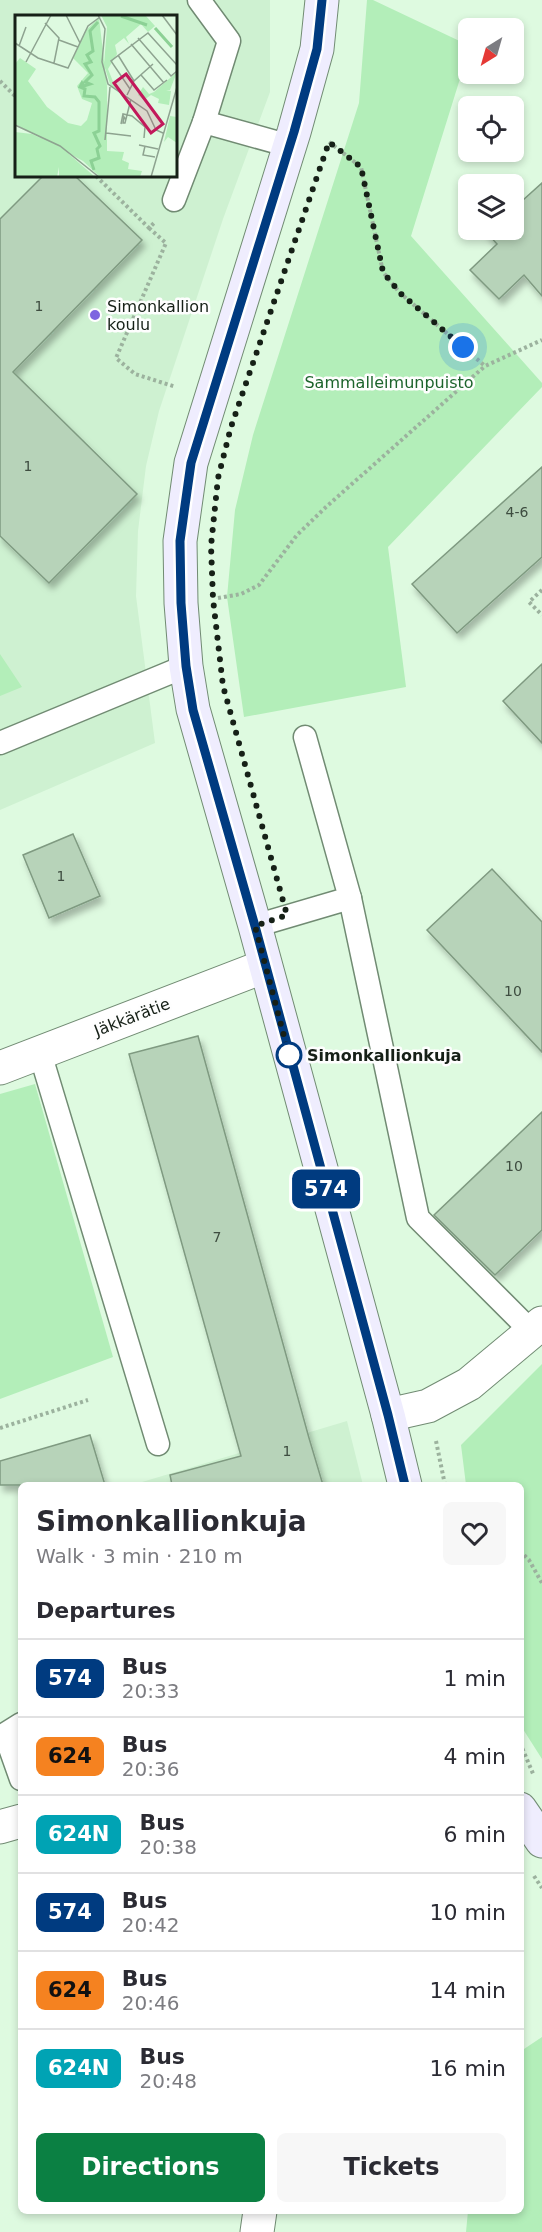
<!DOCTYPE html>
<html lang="en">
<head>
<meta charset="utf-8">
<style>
	body { margin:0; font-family:"DejaVu Sans",sans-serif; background:#f7f7f7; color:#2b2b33; height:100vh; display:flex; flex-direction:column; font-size:22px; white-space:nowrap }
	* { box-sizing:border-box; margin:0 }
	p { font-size:20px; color:#7c7c81 }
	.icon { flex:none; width:33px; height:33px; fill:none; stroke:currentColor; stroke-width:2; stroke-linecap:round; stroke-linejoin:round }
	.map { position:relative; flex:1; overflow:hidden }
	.panel { position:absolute; left:18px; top:1482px; width:506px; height:732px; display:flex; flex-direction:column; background:#fff; border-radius:9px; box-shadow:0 3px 9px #0003 }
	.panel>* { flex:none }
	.badge { padding:0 12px; border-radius:9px; font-size:21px; line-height:39px }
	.needle { width:39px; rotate:217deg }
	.buttons { position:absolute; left:458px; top:18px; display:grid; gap:12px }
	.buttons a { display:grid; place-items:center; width:66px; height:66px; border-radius:9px; background:#fff; box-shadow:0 3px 9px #0003; font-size:30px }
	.you { position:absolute; width:30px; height:30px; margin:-15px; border:4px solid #fff; border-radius:50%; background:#1a73e8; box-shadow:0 0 0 9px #1a73e833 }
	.map>.badge { position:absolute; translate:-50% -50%; box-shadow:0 0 0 3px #fff }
	h2 { padding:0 18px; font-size:22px; line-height:54px }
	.round { display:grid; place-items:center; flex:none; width:63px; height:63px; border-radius:9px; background:#f7f7f7 }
	.head { display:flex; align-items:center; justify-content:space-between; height:102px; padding:0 18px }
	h1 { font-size:28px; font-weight:700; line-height:45px }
	.action { display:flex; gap:12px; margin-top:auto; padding:12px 18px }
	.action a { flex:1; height:69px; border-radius:9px; background:#0b8043; color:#fff; font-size:24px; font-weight:700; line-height:69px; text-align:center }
	.action a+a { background:#f7f7f7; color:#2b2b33 }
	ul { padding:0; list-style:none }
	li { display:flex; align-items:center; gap:18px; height:78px; padding:0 18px; border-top:2px solid #e1e1e2 }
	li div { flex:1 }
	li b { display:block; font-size:22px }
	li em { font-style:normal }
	li .badge { min-width:66px; font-weight:700; text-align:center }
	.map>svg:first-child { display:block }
	.built { fill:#cef1d1; fill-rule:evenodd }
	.green { fill:#b3eeb9 }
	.building { fill:#b7d3b9; stroke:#7f9a81; stroke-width:1.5; filter:url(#shadow) }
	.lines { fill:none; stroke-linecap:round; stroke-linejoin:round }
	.service-casing { stroke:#718b73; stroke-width:25 }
	.minor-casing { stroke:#718b73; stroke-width:35 }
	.secondary-casing { stroke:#718b73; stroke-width:35 }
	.path { stroke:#9cb29e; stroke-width:4; stroke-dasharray:3 3; stroke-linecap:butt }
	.service { stroke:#fff; stroke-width:22 }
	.minor { stroke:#fff; stroke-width:33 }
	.secondary { stroke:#efedfe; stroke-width:33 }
	.line-casing { stroke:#fff; stroke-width:14 }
	.line { stroke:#003b80; stroke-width:9 }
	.walk { stroke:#162017; stroke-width:6; stroke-dasharray:0 10.8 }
	.poi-dot { fill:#7e65e0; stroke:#fefefe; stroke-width:2 }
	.stop-dot { fill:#fff; stroke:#003b80; stroke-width:3 }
	.labels { text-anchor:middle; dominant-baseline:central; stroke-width:5; stroke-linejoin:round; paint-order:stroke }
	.number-label { font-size:14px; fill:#3e4d40 }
	.poi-label { font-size:16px; fill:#162017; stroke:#fefefe; text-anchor:start }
	.park-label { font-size:16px; fill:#1d642c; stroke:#fefefe }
	.street-label { font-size:16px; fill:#162017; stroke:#fefefe }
	.stop-label { font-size:16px; font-weight:bold; fill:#162017; stroke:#fefefe; text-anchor:start }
	.inset-river { fill:none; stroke:#8cd195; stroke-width:3 }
	.inset-road { fill:none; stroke:#8ea390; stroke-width:1.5 }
	.view { fill:#c2185b; fill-opacity:0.15; stroke:#c2185b; stroke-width:3 }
	.inset-edge { fill:none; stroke:#162017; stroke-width:3 }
</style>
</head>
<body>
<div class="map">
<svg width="542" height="2232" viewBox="0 0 542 2232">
	<defs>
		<filter id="shadow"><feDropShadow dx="3.5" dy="6" stdDeviation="3" flood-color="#0004"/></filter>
	</defs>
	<rect width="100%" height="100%" fill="#defae0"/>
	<!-- built -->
	<g class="built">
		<path d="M0,0h270v92l-47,127 -64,192 -13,55 -8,65 -2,65 19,147 -155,67zM16,16h160v160h-160z"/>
		<polygon points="347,1421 363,1485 132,1485"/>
	</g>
	<!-- green -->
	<g class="green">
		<polygon points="367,0 373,0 468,45 468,53 411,236 542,383 542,387 388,547 406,687 244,717 227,597 235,510 253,435 359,103"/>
		<polygon points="0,654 22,687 0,696"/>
		<polygon points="35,1084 113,1357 0,1399 0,1094"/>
		<polygon points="542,1364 542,1759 521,1726 520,1485 466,1485 461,1445"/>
		<polygon points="542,2037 542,2232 466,2232 468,2211 520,2211 521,2051"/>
	</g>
	<!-- building -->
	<g class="building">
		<polygon points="43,176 75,176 142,240 13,372 137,494 49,583 0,536 0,219"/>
		<polygon points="542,183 542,296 524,275 499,299 470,270 497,244 484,230 513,230 513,209"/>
		<polygon points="542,467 542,557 457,633 412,584"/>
		<polygon points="542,664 542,743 503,701"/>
		<polygon points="73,834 100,896 49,918 23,855"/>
		<polygon points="492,869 542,922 542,1052 427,930"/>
		<polygon points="198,1036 309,1438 323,1485 172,1485 170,1475 241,1456 129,1054"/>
		<polygon points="542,1112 542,1230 495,1275 434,1215"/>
		<polygon points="90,1435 105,1485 0,1485 0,1461"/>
	</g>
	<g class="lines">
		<!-- service casing -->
		<g class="service-casing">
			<g id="service">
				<polyline points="204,122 290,146"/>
				<polyline points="174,200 204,122 229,41 199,0"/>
				<polyline points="0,743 186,666"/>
				<polyline points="350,898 418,1218 532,1332"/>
				<polyline points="255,926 350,898 305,737"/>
				<polyline points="40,1053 158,1444"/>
				<polyline points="21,1724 5,1734 21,1779"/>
			</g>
		</g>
		<!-- minor casing -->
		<g class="minor-casing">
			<g id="minor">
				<polyline points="0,1068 265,966"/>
				<polyline points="388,1415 428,1406 469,1384 542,1323"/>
				<polyline points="0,1827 21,1821"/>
				<polyline points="257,2232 260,2211"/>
			</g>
		</g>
		<!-- secondary casing -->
		<g class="secondary-casing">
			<g id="secondary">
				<polyline points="322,0 317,49 294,132 191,463 180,541 181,603 186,666 193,709 255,926 388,1415 405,1485"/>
				<polyline points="520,1809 542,1841"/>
			</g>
		</g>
		<!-- path -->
		<g class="path">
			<polyline points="0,81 16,97"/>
			<polyline points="329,142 361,167 383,272 400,293 485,366 542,340"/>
			<polyline points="96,176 149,228 155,222"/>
			<polyline points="149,228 166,243 116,358 135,374 176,387"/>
			<polyline points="542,590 529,602 542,615"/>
			<polyline points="218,598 241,594 259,585 297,535 326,507 485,366"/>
			<polyline points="0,1428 88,1400"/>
			<polyline points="436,1441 445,1485"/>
			<polyline points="520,1551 529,1560 542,1583"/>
			<polyline points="520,1743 534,1776"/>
			<polyline points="534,1876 542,1888"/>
		</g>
		<!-- service -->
		<use href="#service" class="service"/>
		<!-- minor -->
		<use href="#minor" class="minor"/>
		<!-- secondary -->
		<use href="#secondary" class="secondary"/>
	</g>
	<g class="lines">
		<!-- line casing -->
		<g class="line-casing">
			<polyline id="line" points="322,0 317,49 294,132 191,463 180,541 181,603 186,666 193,710 255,926 388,1415 405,1485"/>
		</g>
		<!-- line -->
		<use href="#line" class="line"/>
		<!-- walk -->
		<polyline class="walk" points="289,1055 255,926 287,915 223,686 213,599 211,546 218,478 231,427 329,142 361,167 383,272 400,293 463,347"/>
	</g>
	<!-- markers -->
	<circle class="poi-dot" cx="95" cy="315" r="6"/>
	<circle class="stop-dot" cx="289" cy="1055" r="12"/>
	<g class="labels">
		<!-- number labels -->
		<g class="number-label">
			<text x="39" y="306">1</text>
			<text x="28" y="466">1</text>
			<text x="517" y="512">4-6</text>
			<text x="61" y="876">1</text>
			<text x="513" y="991">10</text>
			<text x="514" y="1166">10</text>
			<text x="217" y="1237">7</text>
			<text x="287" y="1451">1</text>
		</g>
		<!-- poi labels -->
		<g class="poi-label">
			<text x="107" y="306">Simonkallion<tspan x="107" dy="18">koulu</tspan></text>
		</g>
		<!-- park labels -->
		<g class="park-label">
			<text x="389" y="382">Sammalleimunpuisto</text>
		</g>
		<!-- street labels -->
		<g class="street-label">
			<text transform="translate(132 1017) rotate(-21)">Jäkkärätie</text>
		</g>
		<!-- stop labels -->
		<g class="stop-label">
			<text x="307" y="1055">Simonkallionkuja</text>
		</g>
	</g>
	<!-- overview -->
	<g transform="translate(15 15)">
		<rect width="162" height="162" fill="#defae0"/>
		<path d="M86,0h44l10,11 -7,6 -7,-8 -15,13 3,7 -5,-6 -9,7 2,9 -9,15 8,20 -5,-2 -7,-22 3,-38zM84,3l8,68v65l17,1 -2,8 7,3 -1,6 14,2 -2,6h-40l-17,-16 -68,-37v-60l5,-6 16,11 -8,12 19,26 21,16 13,3 6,-6 5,-17 -10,-4 -5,-13 11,-13 -15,-15 13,-28zM162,57l-7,18h-4l5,1 -2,14 -11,-2 1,-4 -8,-4 -7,5 -6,-5 5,-8 6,7 5,-2zM155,101l7,1v26l-9,-6 -4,5zM0,111l47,22 33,29h-36v-10l-2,10h-42v-45l17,2z" fill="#b3eeb9"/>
		<path class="inset-river" d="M106,1l26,9M140,13l17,19M79,155l-3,-9 8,-3 -2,-9 3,-3 -6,-13 5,-2v-29l-4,-5 -11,-1 1,-7 -5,-2 2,-4 2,3 6,-2 -5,-2 7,-7 -7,-11 6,-2 -4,-7 6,-4 -3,-20 8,-9"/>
		<path class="inset-road" d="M51,0l14,28M83,0l7,14 -3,33 6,22 39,27 9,19 7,3M147,0l15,20M30,8l14,15 -5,25M123,23l33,38 6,-5M44,25l19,7M0,28l23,15 30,10 20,-42 12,-9M116,29l33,39M4,31l7,-19M103,40l16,26M11,47l25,-47M126,60l13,15 13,-10M115,74l-19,-28 37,-28 29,32M112,80l7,-14 19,-17M111,105l-2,-3 -1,6h2l6,-24M106,109l2,-10 9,2 13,11 -1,11M0,110l45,21 39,31M91,118l25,3M90,125l5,-53M124,130l19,4M130,131l-2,9 12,2M136,162l26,-90"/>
		<path class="view" d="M111,59l37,50 -12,9 -37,-50z"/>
		<rect width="162" height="162" class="inset-edge"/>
	</g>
</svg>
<div class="buttons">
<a><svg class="needle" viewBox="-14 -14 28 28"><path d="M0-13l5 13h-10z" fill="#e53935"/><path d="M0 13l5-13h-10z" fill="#7c7c81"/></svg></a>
<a><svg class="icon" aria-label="locate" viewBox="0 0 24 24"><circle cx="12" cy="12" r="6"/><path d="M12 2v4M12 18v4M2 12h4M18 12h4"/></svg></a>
<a><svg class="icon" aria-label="layers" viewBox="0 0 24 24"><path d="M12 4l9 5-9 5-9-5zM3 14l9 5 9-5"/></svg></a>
</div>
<div class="you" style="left:463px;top:347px"></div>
<b class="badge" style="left:326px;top:1189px;background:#003b80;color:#fff">574</b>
<section class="panel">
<div class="head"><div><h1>Simonkallionkuja</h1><p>Walk · 3 min · 210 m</p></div><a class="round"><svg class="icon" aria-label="heart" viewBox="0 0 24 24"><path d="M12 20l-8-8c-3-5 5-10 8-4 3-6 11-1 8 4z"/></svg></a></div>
<h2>Departures</h2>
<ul>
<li><span class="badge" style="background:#003b80;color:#fff">574</span><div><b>Bus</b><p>20:33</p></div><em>1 min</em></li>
<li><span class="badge" style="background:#f58220;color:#111">624</span><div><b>Bus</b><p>20:36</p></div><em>4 min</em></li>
<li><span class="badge" style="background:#00a3b4;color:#fff">624N</span><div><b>Bus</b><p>20:38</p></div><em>6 min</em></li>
<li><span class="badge" style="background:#003b80;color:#fff">574</span><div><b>Bus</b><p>20:42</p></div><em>10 min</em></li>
<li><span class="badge" style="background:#f58220;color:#111">624</span><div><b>Bus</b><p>20:46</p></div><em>14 min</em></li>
<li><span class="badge" style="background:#00a3b4;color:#fff">624N</span><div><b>Bus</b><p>20:48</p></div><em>16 min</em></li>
</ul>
<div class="action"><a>Directions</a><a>Tickets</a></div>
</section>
</div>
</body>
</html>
